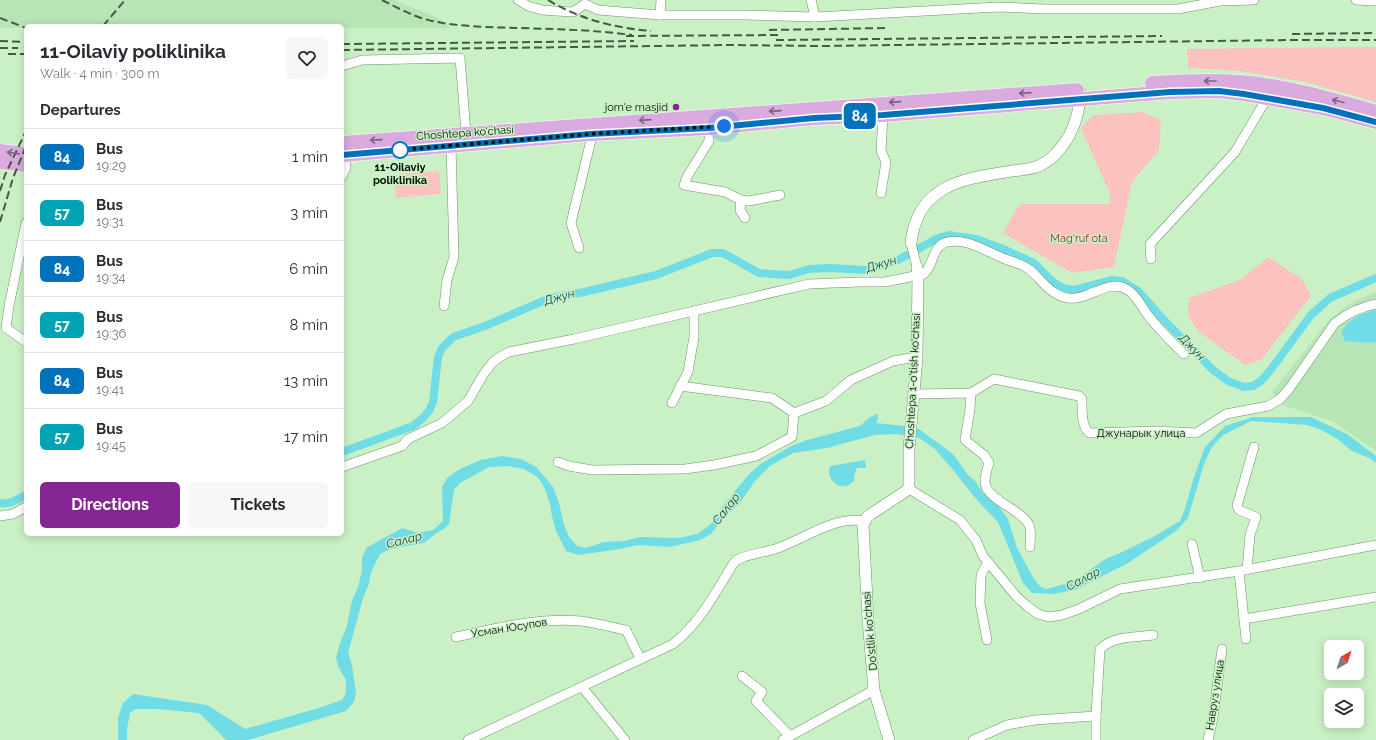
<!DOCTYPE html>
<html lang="en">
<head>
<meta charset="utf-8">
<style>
	body { margin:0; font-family:Raleway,sans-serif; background:#f7f7f7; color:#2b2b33; height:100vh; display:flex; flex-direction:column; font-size:15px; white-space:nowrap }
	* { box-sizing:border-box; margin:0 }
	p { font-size:13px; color:#7c7c81 }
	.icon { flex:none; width:22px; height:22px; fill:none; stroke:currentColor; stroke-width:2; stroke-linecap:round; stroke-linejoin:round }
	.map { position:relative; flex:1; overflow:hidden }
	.side { position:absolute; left:24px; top:24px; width:320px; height:512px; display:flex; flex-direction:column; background:#fff; border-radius:6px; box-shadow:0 2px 10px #0003 }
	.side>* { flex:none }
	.badge { padding:0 8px; border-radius:6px; font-size:14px; line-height:26px }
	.needle { width:26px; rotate:39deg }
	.fabs { position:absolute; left:1324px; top:640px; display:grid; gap:8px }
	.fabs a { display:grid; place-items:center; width:40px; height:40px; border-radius:6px; background:#fff; box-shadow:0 2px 10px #0003; font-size:20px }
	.you { position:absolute; width:20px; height:20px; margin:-10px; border:3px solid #fff; border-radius:50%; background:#1a73e8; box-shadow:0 0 0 6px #1a73e833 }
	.map>.badge { position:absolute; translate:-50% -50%; box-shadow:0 0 0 2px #fff }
	h2 { padding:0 16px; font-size:15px; line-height:36px }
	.round { display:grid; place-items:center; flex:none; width:42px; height:42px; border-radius:6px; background:#f7f7f7 }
	.headline { display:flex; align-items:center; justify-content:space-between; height:68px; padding:0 16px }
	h1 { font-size:19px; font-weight:700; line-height:30px }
	.primary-button { display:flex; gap:8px; margin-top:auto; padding:8px 16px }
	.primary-button a { flex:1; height:46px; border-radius:6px; background:#852792; color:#fff; font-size:16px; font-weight:700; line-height:46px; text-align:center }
	.primary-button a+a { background:#f7f7f7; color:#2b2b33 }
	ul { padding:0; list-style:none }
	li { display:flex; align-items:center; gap:12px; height:56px; padding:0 16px; border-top:1px solid #e1e1e2 }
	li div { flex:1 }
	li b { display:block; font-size:15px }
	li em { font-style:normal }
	li .badge { min-width:44px; font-weight:700; text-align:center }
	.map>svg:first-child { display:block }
	.built { fill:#b8e5b5 }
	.green { fill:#fcc2bf }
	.water { fill:#70dce5 }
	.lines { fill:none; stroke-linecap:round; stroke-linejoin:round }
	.canal { stroke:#70dce5; stroke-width:8 }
	.minor-casing { stroke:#6e926b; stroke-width:10 }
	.tertiary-casing { stroke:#6e926b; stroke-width:12 }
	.primary-casing { stroke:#fff; stroke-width:15 }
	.minor { stroke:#fff; stroke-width:9 }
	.tertiary { stroke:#fff; stroke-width:11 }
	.primary { stroke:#d9abdf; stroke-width:14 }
	.rail { stroke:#455943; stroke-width:2; stroke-dasharray:8 4; stroke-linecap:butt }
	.oneway { stroke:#79657c }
	.line-casing { stroke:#fff; stroke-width:9 }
	.line { stroke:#0072bc; stroke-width:6 }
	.walk { stroke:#030f03; stroke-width:4; stroke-dasharray:0 7.2 }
	.poi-dot { fill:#852792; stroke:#caf1c6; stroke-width:1.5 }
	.stop-dot { fill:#fff; stroke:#0072bc; stroke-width:2 }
	.labels { text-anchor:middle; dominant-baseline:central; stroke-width:3; stroke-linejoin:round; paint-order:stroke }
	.poi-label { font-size:11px; fill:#030f03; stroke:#caf1c6; text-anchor:end }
	.street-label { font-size:11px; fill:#030f03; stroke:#caf1c6 }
	.stop-label { font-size:11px; font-weight:bold; fill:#030f03; stroke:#caf1c6 }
	.park-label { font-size:11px; fill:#902f31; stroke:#caf1c6 }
	.water-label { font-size:12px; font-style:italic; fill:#104347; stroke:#caf1c6 }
</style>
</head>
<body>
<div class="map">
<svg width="1376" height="740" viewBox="0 0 1376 740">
	<rect width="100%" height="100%" fill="#caf1c6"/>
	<!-- built -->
	<g class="built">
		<polygon points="0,0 395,0 440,19 450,28 342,28 342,26 26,26 26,28 0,28"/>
		<polygon points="1376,292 1376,451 1332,421 1282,405 1272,392 1329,320 1352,302"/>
	</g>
	<!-- green -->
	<g class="green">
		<polygon points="1376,47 1376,102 1306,82 1240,71 1188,68 1187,49"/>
		<polygon points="1143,112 1161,120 1159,150 1132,182 1114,267 1072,273 1003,233 1015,211 1021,204 1109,204 1111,196 1081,128 1093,115"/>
		<polygon points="439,171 441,194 396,198 394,175"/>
		<polygon points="1268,257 1302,279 1311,296 1261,360 1245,365 1198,331 1188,315 1189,298 1242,279"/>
	</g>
	<!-- water -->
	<g class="water">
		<path d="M1376,310v32l-6,1 -25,-2 -4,-9c10,-15 19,-18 35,-22z"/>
		<polygon points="877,414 878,419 876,423 905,426 919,429 953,454 968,475 976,482 983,493 998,505 1008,519 1017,548 1034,579 1040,586 1046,589 1073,582 1107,558 1118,554 1151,538 1180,521 1185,509 1193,480 1205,447 1225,426 1253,417 1311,417 1347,434 1376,456 1376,463 1369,458 1352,451 1336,438 1321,430 1307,425 1251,421 1223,435 1212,447 1204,464 1188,518 1176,531 1128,563 1075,590 1052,594 1032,593 1023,583 998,522 977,500 953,470 934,448 919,438 897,434 875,435 827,448 793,453 770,466 755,481 739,504 720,522 711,534 700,540 670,547 639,545 614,550 578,555 566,551 556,531 552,516 550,504 546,492 542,483 536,476 524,469 508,466 489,467 460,483 454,490 449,524 445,528 435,534 424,543 390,549 380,554 371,572 369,584 363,598 348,653 352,665 356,693 354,702 346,711 248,740 226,740 199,713 158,709 135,709 130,713 127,729 127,740 118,740 118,718 123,703 133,694 207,705 245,729 322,707 342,700 346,693 346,680 339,668 336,658 340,643 346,629 352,601 358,587 362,571 362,558 366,548 402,528 418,533 433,530 443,521 442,487 447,478 460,469 481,460 502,456 521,459 536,467 544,476 553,487 559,503 564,525 569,537 577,546 586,548 604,542 624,541 640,537 679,538 697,534 707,527 715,520 722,507 749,474 762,463 791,446 807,440 860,426 870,417"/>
		<path d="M865,460l1,8h-9l-3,8v5c-12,13 -29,-1 -24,-15z"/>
	</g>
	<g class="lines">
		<!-- canal -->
		<g class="canal">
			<polyline points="342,452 413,426 422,419 429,411 433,402 438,357 442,348 453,337 485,326 550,298 584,292 656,275 712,253 723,253 759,273 789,275 809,269 829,268 866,270 898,260 938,238 949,235 976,239 1003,249 1034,263 1052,281 1063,288 1074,290 1111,280 1122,281 1138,291 1162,318 1213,370 1228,381 1244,387 1253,386 1261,381 1272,368 1311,315 1330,298 1376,278"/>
			<path d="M0,503c9,2 18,-4 26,-8"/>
		</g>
		<!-- minor casing -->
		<g class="minor-casing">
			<g id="minor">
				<polyline points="518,0 528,6 542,10 556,11 573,12 585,4 598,10 660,15 744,15 815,17 998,7 1044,9 1178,9 1220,1 1254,0"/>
				<polyline points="811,0 815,17"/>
				<polyline points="1356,0 1376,1"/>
				<polyline points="660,15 661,0"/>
				<polyline points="342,66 362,60 460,58 466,133"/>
				<polyline points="709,128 709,141 687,177 684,185 725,192 741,200 749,201 780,195"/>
				<polyline points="342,176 346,168 344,151"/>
				<polyline points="881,193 886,162 881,151 883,115"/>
				<polyline points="741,200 740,210 745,218"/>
				<polyline points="26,223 9,306 6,328 26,342"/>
				<polyline points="911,243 917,267"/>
				<polyline points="579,248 571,223 591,140 590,134"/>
				<polyline points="1151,259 1150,244 1235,152 1267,98"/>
				<polyline points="444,306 447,280 454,257 451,146"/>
				<polyline points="680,386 772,398 794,413"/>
				<path d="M971,393l-1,16 -5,31 19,15 5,8c-2,6 -4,13 -4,19 1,19 42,29 45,46 1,6 0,13 0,19"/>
				<path d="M915,394l56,-1 23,-14 85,17 3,3c0,9 -1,30 8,34l65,-2 41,2 30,-19 42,-8 12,-7 9,-10 46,-66c13,-10 26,-16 41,-19"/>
				<polyline points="672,403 688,372 694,337 694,311"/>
				<polyline points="794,413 826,401 851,380 893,361 917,357"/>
				<polyline points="558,462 569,466 592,470 685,469 714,465 756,456 792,437 794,413"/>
				<path d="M342,467l60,-21 6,-7 34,-16 26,-22 15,-26 10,-13 7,-5 9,-5 65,-13 235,-55 50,-2h26l39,-8c10,-8 8,-30 24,-32 20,-4 39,10 57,17 8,3 18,5 25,11 12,10 21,26 38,28 21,3 41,-21 60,-8 9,6 13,16 19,24 11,15 24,27 37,40"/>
				<polyline points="909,489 960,520 976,540 983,556 1016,596 1027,606 1038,614 1049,617 1062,615 1079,609 1120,589 1239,571 1376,545"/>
				<polyline points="0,516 13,514 26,507"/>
				<polyline points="1192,544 1200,578"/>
				<polyline points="1247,570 1250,535 1256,517 1239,510 1237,506 1254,447"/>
				<polyline points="1239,571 1246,639"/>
				<polyline points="1244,619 1376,597"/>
				<path d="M456,637c41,-9 83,-20 125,-16 15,2 30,6 45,9l14,28"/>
				<polyline points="987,640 980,603 981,575 988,562"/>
				<polyline points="742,676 762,692 756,701 790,736"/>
				<polyline points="582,687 625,740"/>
				<path d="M468,740l205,-96c26,-20 43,-52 60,-80l4,-4c12,-7 28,-7 41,-12 28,-10 56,-32 86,-27"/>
				<polyline points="783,740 874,690"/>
				<polyline points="973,740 1007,725 1035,720 1096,716"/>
				<path d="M1096,740v-24l4,-67c13,-13 35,-12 53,-14"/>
				<polyline points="1208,740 1213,718 1222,649"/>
			</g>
		</g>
		<!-- tertiary casing -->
		<g class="tertiary-casing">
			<g id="tertiary">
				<path d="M911,243c6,-56 49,-64 95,-71 10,-2 21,-2 30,-5 16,-6 25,-18 33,-31 7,-13 11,-29 11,-44"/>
				<polyline points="889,740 874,690 868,619 863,525 867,517 871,514 909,489 909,449 917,357 918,275 917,267"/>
			</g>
		</g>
		<!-- primary casing -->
		<g class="primary-casing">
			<g id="primary">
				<path d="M1152,83c29,-2 60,-3 89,-1 46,4 91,17 135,30"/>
				<polyline points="342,143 1077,90"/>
				<polyline points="0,151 26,154"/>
				<polyline points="342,155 590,134 709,128 814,118 883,115 1170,92 1219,91 1244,94 1323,108 1376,122"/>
				<polyline points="0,162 26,165"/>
			</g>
		</g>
		<!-- minor -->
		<use href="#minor" class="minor"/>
		<!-- tertiary -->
		<use href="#tertiary" class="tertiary"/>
		<!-- primary -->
		<use href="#primary" class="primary"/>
		<!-- rail -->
		<g class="rail">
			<path d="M382,0c16,8 32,17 50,21 28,6 57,6 85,7 39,1 77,2 115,7"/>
			<path d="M548,0c31,19 67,28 103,31"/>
			<polyline points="0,18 26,28"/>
			<polyline points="103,26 125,0"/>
			<polyline points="769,30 887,28"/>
			<polyline points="1292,34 1376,33"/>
			<polyline points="626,36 779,35"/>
			<polyline points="776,40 1162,36"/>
			<polyline points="0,41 26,42"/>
			<polyline points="342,44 634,41"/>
			<polyline points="0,48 18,48"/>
			<polyline points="342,50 731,45 821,46 1291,40 1376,40"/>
			<polyline points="8,54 26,54"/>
			<polyline points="0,191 5,175 26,131"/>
			<polyline points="0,222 13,178 26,146"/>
		</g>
	</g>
	<!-- one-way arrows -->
	<defs><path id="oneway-shaft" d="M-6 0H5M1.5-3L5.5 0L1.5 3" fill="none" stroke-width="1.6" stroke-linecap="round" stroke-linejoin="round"/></defs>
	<g class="oneway">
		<use href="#oneway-shaft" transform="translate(1210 81) rotate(180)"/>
		<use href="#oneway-shaft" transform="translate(1025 93) rotate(176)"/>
		<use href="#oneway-shaft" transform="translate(1338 101) rotate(-166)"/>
		<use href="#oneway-shaft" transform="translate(895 102) rotate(176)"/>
		<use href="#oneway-shaft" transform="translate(775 111) rotate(176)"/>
		<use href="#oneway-shaft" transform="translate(645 120) rotate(176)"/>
		<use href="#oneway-shaft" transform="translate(376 140) rotate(176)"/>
		<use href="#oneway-shaft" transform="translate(13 153) rotate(-172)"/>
	</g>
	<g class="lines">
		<!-- line casing -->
		<g class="line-casing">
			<polyline id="line" points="342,155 590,134 709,128 814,118 883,115 1170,92 1219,91 1244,94 1323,108 1376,122"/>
		</g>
		<!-- line -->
		<use href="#line" class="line"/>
		<!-- walk -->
		<polyline class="walk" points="400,150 590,134 724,126"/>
	</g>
	<!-- markers -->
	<circle class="poi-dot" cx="676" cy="107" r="4"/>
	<circle class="stop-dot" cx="400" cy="150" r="8"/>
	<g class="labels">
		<!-- poi labels -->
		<g class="poi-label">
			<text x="668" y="107">jom'e masjid</text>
		</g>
		<!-- street labels -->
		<g class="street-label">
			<text transform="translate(465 133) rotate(-4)">Choshtepa ko'chasi</text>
			<text transform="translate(913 381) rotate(-87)">Choshtepa 1-o'tish ko'chasi</text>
			<text x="1141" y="433">Джунарык улица</text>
			<text transform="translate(509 628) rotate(-9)">Усман Юсупов</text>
			<text transform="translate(870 631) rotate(-95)">Do'stlik ko'chasi</text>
			<text transform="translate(1215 695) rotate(-81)">Навруз улица</text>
		</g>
		<!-- stop labels -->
		<g class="stop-label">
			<text x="400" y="167">11-Oilaviy<tspan x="400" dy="13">poliklinika</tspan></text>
		</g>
		<!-- park labels -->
		<g class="park-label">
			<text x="1079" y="238">Mag'ruf ota</text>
		</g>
		<!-- water labels -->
		<g class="water-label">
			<text transform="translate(881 264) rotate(-16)">Джун</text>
			<text transform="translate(559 297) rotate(-15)">Джун</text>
			<text transform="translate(1192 347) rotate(46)">Джун</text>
			<text transform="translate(726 509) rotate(-52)">Салар</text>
			<text transform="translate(404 540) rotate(-14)">Салар</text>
			<text transform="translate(1083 579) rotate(-28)">Салар</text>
		</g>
	</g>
</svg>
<div class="fabs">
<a><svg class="needle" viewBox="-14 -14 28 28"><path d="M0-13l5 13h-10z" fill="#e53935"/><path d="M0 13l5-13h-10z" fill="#7c7c81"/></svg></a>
<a><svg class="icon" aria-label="layers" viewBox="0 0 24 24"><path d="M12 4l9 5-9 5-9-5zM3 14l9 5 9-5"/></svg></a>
</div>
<div class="you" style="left:724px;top:126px"></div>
<b class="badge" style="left:860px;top:116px;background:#0072bc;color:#fff">84</b>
<section class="side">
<div class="headline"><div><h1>11-Oilaviy poliklinika</h1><p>Walk · 4 min · 300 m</p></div><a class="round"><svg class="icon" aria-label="heart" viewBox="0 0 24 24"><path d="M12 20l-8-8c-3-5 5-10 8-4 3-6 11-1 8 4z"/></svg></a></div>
<h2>Departures</h2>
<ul>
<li><span class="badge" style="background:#0072bc;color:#fff">84</span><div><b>Bus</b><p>19:29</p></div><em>1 min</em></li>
<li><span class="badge" style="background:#00a3b4;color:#fff">57</span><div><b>Bus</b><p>19:31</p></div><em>3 min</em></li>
<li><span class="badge" style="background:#0072bc;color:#fff">84</span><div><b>Bus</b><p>19:34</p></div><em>6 min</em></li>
<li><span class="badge" style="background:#00a3b4;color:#fff">57</span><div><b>Bus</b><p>19:36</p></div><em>8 min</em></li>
<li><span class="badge" style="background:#0072bc;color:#fff">84</span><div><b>Bus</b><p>19:41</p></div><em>13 min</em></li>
<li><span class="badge" style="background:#00a3b4;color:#fff">57</span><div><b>Bus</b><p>19:45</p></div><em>17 min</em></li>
</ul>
<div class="primary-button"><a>Directions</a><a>Tickets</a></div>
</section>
</div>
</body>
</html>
